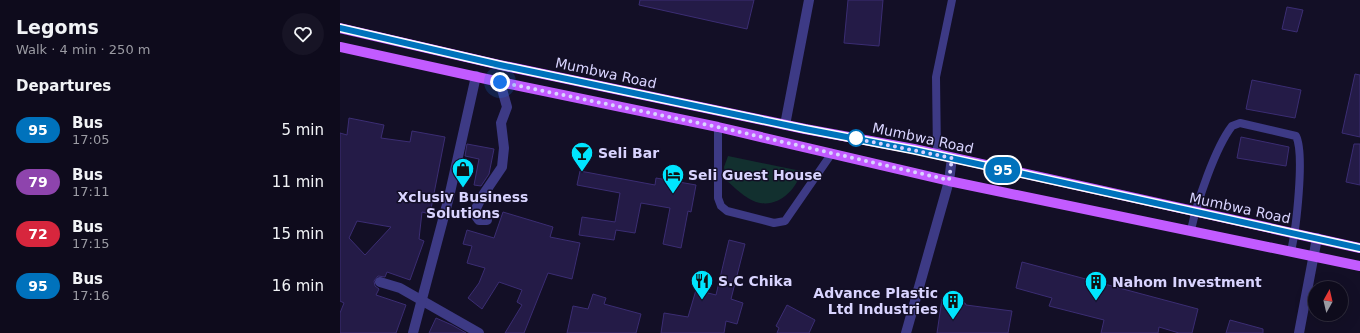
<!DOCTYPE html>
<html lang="en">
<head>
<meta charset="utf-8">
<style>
	body { margin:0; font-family:"DejaVu Sans",sans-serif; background:#171425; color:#f1f3f6; height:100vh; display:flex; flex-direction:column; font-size:15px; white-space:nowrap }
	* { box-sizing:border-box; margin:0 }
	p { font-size:13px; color:#9b9ba3 }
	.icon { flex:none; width:22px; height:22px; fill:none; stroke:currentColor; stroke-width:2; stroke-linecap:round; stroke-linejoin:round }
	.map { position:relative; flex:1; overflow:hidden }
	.side { display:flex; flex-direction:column; background:#0e0b1c; width:340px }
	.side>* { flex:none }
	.badge { padding:0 8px; border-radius:13px; font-size:14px; line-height:26px }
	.needle { width:26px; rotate:8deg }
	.tools { position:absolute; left:968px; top:281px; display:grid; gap:8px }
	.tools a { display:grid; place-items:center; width:40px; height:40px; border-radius:50%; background:#0e0b1c; box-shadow:0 4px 16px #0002,0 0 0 1px #2e2b3b; font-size:20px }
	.you { position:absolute; width:20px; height:20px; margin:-10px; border:3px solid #fff; border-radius:50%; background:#1a73e8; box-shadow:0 0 0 6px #1a73e833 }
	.map>.badge { position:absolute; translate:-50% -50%; box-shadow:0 0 0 2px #fff }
	h2 { padding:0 16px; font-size:15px; line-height:36px }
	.round { display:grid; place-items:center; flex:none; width:42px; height:42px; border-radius:21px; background:#171425 }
	.summary { display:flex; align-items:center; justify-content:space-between; height:68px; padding:0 16px }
	h1 { font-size:19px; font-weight:700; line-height:30px }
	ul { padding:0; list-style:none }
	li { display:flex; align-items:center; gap:12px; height:52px; padding:0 16px }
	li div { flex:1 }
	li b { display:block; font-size:15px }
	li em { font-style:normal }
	li .badge { min-width:44px; font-weight:700; text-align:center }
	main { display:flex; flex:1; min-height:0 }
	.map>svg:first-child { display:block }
	.green { fill:#12302f }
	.building { fill:#241b47; stroke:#3b2d73; fill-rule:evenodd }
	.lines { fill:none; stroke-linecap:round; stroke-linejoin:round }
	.lane { stroke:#3d3a85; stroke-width:8 }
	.street { stroke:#3d3a85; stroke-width:10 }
	.primary { stroke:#c25bff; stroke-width:10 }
	.line-casing { stroke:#fff; stroke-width:9 }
	.line { stroke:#0072bc; stroke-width:6 }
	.walk { stroke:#d9d4ff; stroke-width:4; stroke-dasharray:0 7.2 }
	.stop-dot { fill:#fff; stroke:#0072bc; stroke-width:2 }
	.labels { text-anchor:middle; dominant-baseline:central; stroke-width:3; stroke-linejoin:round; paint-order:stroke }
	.street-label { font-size:14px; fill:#d9d4ff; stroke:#130f26 }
	.poi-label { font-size:14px; font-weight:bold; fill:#d9d4ff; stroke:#130f26; text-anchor:start }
</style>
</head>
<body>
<main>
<section class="side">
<div class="summary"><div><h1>Legoms</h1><p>Walk · 4 min · 250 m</p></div><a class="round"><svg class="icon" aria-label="heart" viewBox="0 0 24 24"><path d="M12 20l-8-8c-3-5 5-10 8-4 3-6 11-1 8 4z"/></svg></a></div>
<h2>Departures</h2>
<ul>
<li><span class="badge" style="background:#0072bc;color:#fff">95</span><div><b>Bus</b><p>17:05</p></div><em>5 min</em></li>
<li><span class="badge" style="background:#8e44ad;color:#fff">79</span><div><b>Bus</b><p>17:11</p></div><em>11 min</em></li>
<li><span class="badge" style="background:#d7263d;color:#fff">72</span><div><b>Bus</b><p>17:15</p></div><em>15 min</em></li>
<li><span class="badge" style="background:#0072bc;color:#fff">95</span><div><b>Bus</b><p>17:16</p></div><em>16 min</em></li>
</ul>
</section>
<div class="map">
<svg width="1020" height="333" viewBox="0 0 1020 333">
	<rect width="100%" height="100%" fill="#130f26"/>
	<!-- green -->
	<path class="green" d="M388,156l73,15c-4,19 -24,38 -45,31 -11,-4 -21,-14 -30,-22l-2,-13z"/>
	<!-- building -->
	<g class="building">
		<polygon points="300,0 414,0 407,29 299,5"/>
		<polygon points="508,0 543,0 539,46 504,43"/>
		<polygon points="947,7 963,10 957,32 942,29"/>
		<polygon points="1015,74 1020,75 1020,137 1002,133"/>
		<polygon points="912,80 961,90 955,118 906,109"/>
		<path d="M9,118l35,7 -3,13 29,4 2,-11 33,6 -15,77 -8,-2 -3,27 5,2 -14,39 -23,-8 -2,5 -7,-1 -4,5 1,5 4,3 -3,6 30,10 -10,28h-56v-20l4,-10 -4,-2v-168l7,2zM17,221l34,6 -26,28 -16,-17z"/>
		<polygon points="901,137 949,147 946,166 897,158"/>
		<polygon points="127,144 154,149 149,174 141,186 134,185 139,159 125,156"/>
		<polygon points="1014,144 1020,144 1020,185 1006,182"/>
		<polygon points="240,171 315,185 316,178 356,185 351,212 348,211 341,248 323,244 330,208 301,203 295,233 276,230 274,240 239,235 242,217 275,222 280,193 237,185"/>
		<polygon points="163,212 213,227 210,237 240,243 232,279 208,273 184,333 165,333 182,305 177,302 182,290 159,282 142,309 128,298 139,283 145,268 127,263 132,246 123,244 127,230 154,238"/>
		<polygon points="389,240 405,244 391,299 403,303 397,324 386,321 384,333 321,333 324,313 348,317 356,290 376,295"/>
		<polygon points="682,262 858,309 852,333 839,333 819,327 818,333 761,333 764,320 709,306 712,298 676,288"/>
		<polygon points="253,294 266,298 264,304 301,314 296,333 227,333 233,306 248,309"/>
		<polygon points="602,299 625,303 626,305 672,311 668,333 597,333"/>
		<polygon points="447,305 475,320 469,333 437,333 439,328 436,326"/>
		<polygon points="96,318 112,325 126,333 89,333"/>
		<polygon points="890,320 923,329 923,333 886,333"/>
	</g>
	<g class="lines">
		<!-- lane -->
		<g class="lane">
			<polyline points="378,127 378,198 381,206 387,211 434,223 445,221 492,153"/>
			<polyline points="597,155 596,77 612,0"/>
			<path d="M851,230c6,-28 24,-82 41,-104l8,-3 56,13c9,18 0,94 -5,115"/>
		</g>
		<!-- street -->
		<g class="street">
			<polyline points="445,125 469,0"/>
			<polyline points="147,220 139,220 134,213 141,198 162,167 164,148 161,123 167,107 160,82"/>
			<polyline points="40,282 60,288 139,333"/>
			<polyline points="73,333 109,197 136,76"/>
			<polyline points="566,333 609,181 612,158"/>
			<polyline points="959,333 977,238"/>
		</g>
		<!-- primary -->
		<g class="primary">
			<polyline points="0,28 160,65 465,129 574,149 1020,248"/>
			<polyline points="0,47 160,82 378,127 609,181 1020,266"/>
		</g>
	</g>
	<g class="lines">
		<!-- line casing -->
		<g class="line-casing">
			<polyline id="line" points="0,28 160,65 465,129 574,150 1020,248"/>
		</g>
		<!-- line -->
		<use href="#line" class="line"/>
		<!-- walk -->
		<polyline class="walk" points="160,82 378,127 609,180 612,158 512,138 516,138"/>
	</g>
	<!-- icons -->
	<defs>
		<g id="bar-pin" transform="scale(1.15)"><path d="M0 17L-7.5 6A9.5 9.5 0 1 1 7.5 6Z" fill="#00e5ff" stroke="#130f26"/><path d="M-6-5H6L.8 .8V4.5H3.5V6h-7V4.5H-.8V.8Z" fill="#111"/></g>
		<g id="shop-pin" transform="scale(1.15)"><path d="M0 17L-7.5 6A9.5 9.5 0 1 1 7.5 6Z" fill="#00e5ff" stroke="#130f26"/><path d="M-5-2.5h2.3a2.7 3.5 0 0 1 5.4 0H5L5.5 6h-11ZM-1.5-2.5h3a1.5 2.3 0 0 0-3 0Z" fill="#111"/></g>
		<g id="hotel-pin" transform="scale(1.15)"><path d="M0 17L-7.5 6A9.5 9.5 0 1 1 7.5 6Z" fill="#00e5ff" stroke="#130f26"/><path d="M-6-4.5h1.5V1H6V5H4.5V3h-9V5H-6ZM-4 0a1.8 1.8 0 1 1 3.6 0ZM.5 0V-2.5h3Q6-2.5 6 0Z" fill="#111"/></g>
		<g id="restaurant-pin" transform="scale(1.15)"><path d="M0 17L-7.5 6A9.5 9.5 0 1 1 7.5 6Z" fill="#00e5ff" stroke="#130f26"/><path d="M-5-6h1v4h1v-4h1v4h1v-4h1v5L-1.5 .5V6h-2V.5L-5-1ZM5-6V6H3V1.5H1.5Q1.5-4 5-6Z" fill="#111"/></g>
		<g id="building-pin" transform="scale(1.15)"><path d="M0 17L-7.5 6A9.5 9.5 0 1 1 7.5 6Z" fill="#00e5ff" stroke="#130f26"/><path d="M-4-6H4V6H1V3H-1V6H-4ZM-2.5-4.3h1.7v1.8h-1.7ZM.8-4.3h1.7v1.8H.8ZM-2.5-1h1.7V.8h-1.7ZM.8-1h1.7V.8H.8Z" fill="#111"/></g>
	</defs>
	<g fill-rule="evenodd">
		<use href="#bar-pin" x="242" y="153"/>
		<use href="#shop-pin" x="123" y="169"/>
		<use href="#hotel-pin" x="333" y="175"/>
		<use href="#restaurant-pin" x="362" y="281"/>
		<use href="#building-pin" x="756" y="282"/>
		<use href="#building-pin" x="613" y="301"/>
	</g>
	<!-- markers -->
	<circle class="stop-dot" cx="516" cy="138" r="8"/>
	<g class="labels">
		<!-- street labels -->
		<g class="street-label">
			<text transform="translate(266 73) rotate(12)">Mumbwa Road</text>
			<text transform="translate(583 138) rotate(12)">Mumbwa Road</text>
			<text transform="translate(900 208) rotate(12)">Mumbwa Road</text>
		</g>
		<!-- poi labels -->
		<g class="poi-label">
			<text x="258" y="153">Seli Bar</text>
			<text x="348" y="175">Seli Guest House</text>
			<text x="123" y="197" text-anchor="middle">Xclusiv Business<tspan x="123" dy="16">Solutions</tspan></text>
			<text x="378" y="281">S.C Chika</text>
			<text x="772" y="282">Nahom Investment</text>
			<text x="598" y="293" text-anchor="end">Advance Plastic<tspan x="598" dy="16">Ltd Industries</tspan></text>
		</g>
	</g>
</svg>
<div class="tools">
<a><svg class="needle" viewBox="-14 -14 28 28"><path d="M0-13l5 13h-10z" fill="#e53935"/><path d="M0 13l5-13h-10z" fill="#9b9ba3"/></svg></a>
</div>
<div class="you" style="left:160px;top:82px"></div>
<b class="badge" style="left:663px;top:170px;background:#0072bc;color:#fff">95</b>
</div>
</main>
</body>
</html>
